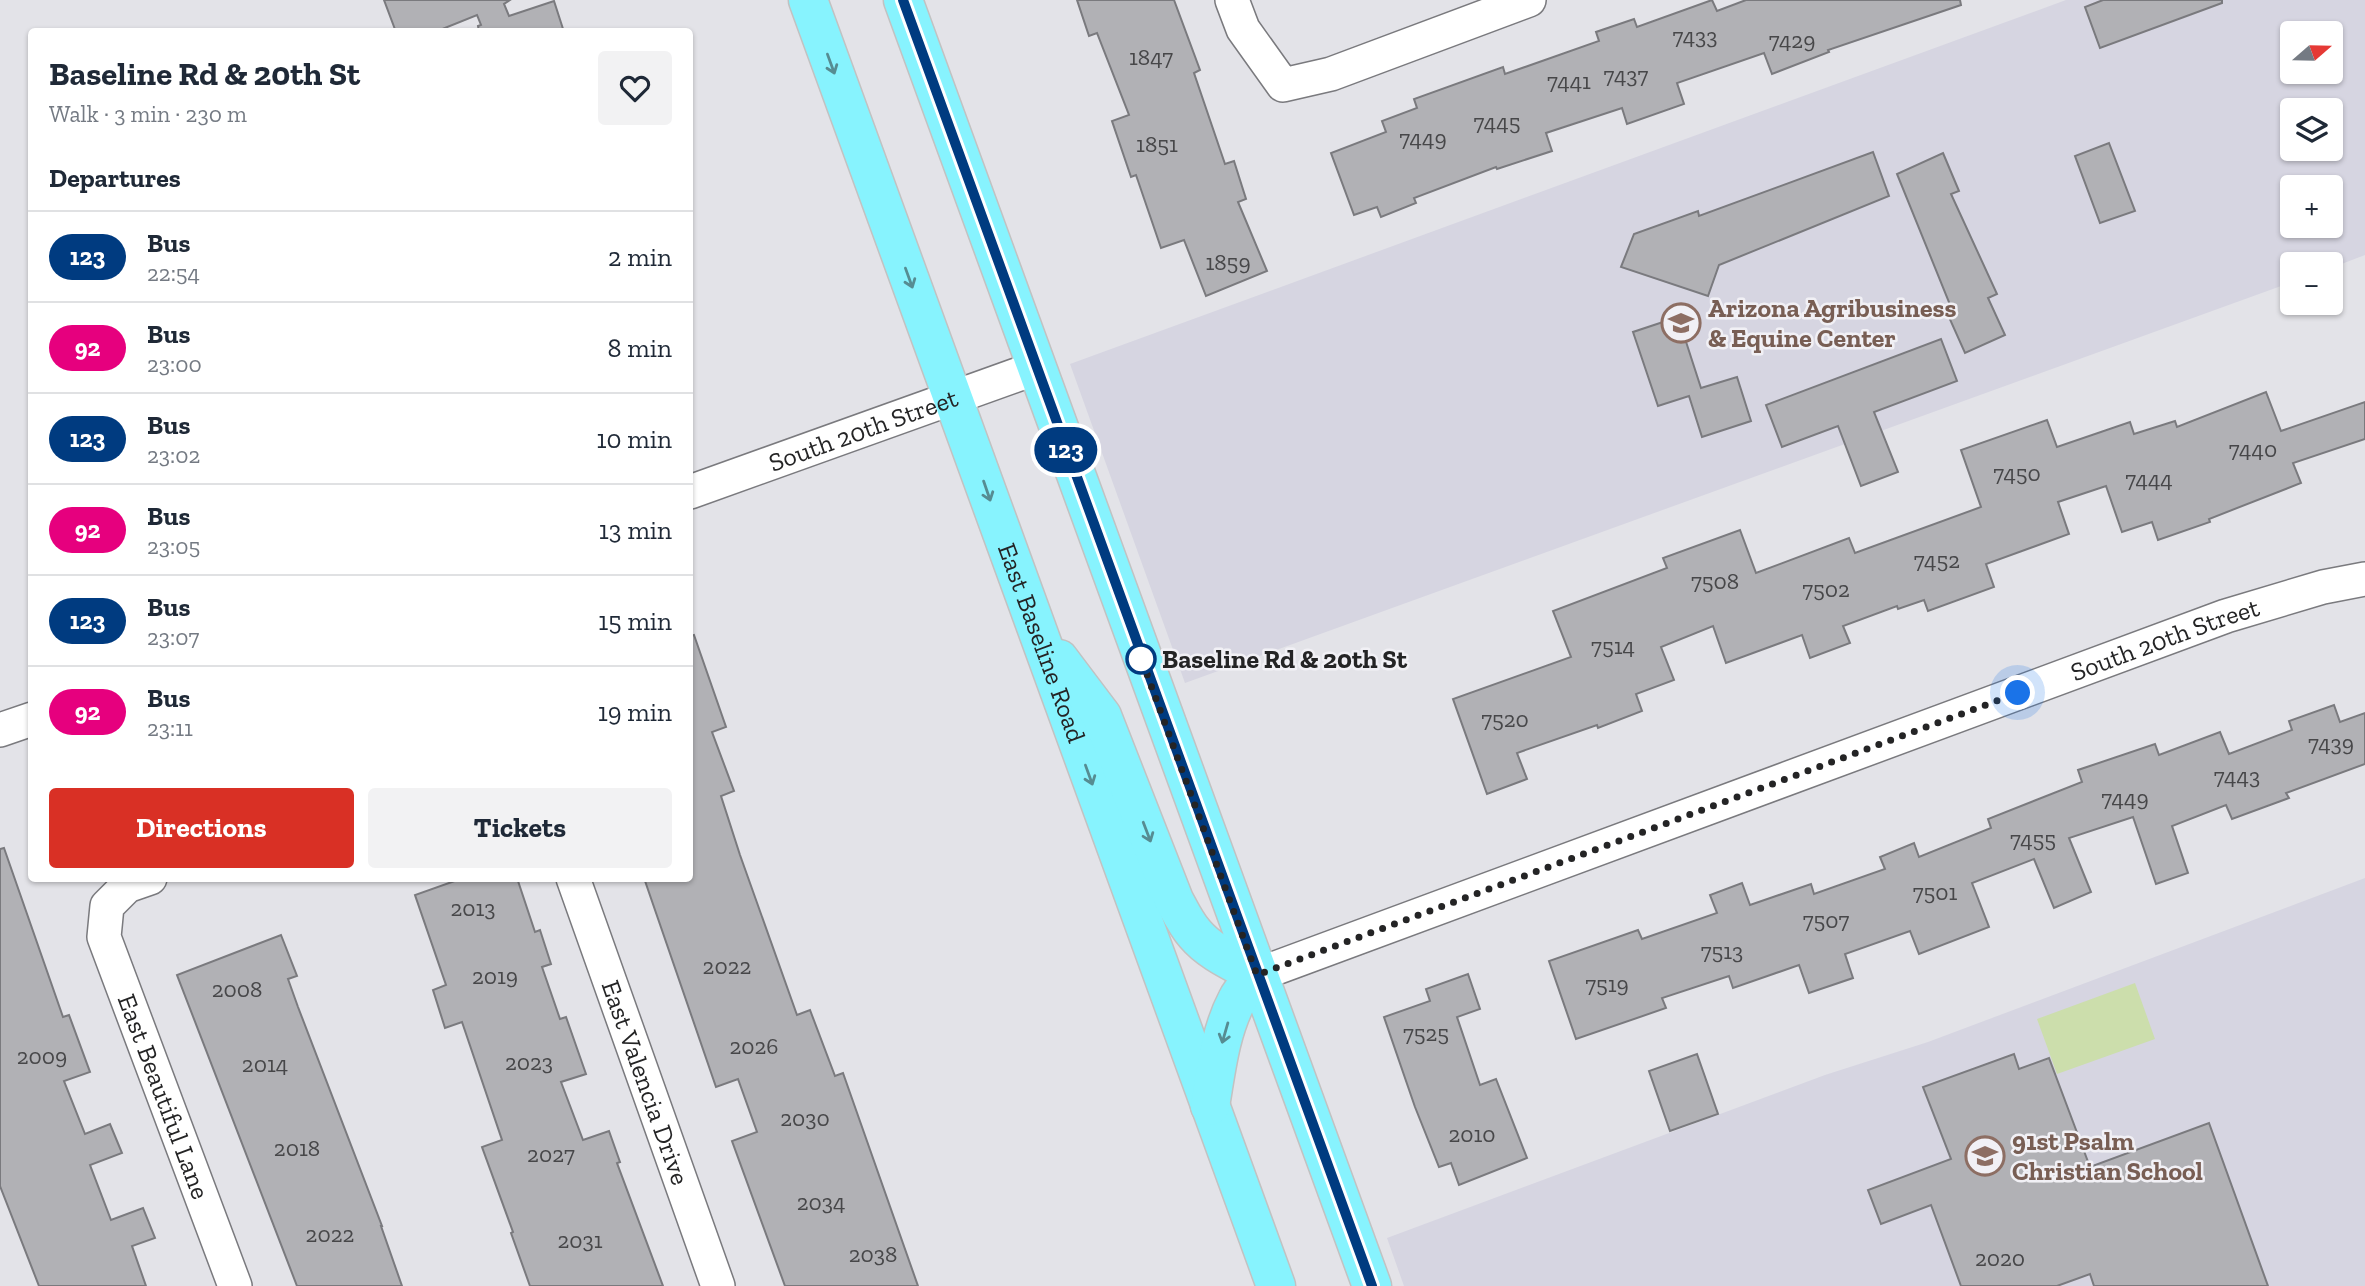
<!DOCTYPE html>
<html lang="en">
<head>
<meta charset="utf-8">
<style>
	body { margin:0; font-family:"Zilla Slab",serif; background:#f2f2f3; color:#1f2937; height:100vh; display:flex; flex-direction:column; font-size:26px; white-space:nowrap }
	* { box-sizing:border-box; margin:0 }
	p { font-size:23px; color:#747a83 }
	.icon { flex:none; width:38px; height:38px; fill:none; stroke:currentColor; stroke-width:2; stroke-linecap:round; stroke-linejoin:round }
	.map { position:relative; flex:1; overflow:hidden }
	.side { position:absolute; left:28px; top:28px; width:665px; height:854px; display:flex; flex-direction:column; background:#fff; border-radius:7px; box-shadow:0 2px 5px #0004 }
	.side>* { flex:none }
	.badge { padding:0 14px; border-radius:23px; font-size:24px; line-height:46px }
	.needle { width:46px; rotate:70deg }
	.buttons { position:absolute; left:2280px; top:21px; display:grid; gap:14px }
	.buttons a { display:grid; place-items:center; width:63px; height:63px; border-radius:7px; background:#fff; box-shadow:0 2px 5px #0004; font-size:35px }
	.you { position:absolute; width:35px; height:35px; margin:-18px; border:5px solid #fff; border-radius:50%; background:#1a73e8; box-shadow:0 0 0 10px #1a73e833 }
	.map>.badge { position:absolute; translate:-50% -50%; box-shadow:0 0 0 4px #fff }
	h2 { padding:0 21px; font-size:26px; line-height:63px }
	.round { display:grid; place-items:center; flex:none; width:74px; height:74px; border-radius:7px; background:#f2f2f3 }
	.overview { display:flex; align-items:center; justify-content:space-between; height:119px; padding:0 21px }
	h1 { font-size:33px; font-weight:800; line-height:52px }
	.primary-button { display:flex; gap:14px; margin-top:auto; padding:14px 21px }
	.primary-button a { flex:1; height:80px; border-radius:7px; background:#d93025; color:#fff; font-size:28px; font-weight:800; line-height:80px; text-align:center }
	.primary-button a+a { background:#f2f2f3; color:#1f2937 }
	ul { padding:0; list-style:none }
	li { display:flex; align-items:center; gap:21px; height:91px; padding:0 21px; border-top:2px solid #e0e1e3 }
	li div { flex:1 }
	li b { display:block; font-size:26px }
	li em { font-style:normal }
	li .badge { min-width:77px; font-weight:700; text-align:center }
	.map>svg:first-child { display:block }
	.built { fill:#d6d5e1; fill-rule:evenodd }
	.green { fill:#ccdeac }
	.building { fill:#b1b1b5; stroke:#7a7a7e; stroke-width:2 }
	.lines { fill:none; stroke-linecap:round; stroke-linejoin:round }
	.minor-casing { stroke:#7a7a7e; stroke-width:36 }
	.major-casing { stroke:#c2c2c2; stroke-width:41 }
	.minor { stroke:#fff; stroke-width:33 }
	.major { stroke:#87f3fe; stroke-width:38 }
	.oneway { stroke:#568c92 }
	.line-casing { stroke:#fff; stroke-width:16 }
	.line { stroke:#003b80; stroke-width:10 }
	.walk { stroke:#242425; stroke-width:7; stroke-dasharray:0 12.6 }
	.stop-dot { fill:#fff; stroke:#003b80; stroke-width:3.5 }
	.labels { text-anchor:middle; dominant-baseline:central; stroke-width:5; stroke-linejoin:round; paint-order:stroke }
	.number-label { font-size:23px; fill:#474749 }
	.education-label { font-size:26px; font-weight:bold; fill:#785e54; stroke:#f1f0f5; text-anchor:start }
	.street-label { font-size:26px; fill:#242425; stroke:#f1f0f5 }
	.stop-label { font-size:26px; font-weight:bold; fill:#242425; stroke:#f1f0f5; text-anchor:start }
</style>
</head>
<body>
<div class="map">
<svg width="2365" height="1286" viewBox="0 0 2365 1286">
	<rect width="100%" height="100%" fill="#e3e3e8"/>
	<!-- built -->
	<g class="built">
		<path d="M2066,0h299v255l-34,13v-4h-39v18l-1107,401 -115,-319zM2292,33h39v39h-39zM2292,110h39v39h-39zM2292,187h39v39h-39z"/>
		<polygon points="2365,878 2365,1286 1404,1286 1387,1238 1825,1075 1928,1042"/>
	</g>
	<!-- green -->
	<polygon class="green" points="2135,983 2155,1039 2057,1074 2037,1019"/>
	<!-- building -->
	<g class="building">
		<polygon points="384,0 510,0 504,4 509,16 554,1 564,32 479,32 478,26 481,25 477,15 435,32 396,32"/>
		<polygon points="1077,0 1174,0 1200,70 1194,73 1225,164 1234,161 1246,199 1238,202 1267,271 1206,296 1184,240 1161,248 1136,175 1131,177 1112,121 1129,115 1097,33 1089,36"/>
		<polygon points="1712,0 1717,11 1746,0 1960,0 1961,5 1828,50 1829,52 1772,74 1764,53 1677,83 1684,104 1627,124 1622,108 1546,133 1552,151 1497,169 1496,167 1414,198 1416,203 1381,217 1377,207 1354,215 1331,153 1386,132 1382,121 1417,108 1414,99 1503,67 1505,74 1599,41 1596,32 1634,19 1637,27"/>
		<polygon points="2103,0 2222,0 2222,3 2100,48 2085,7"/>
		<polygon points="2109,143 2135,211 2100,223 2075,156"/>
		<polygon points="1873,152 1889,196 1719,265 1708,296 1621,267 1634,234 1698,211 1699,216"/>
		<polygon points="1943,153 1959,191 1951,194 1997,294 1988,298 2005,335 1965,353 1948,315 1953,312 1897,174"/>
		<polygon points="1678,317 1701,388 1737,377 1751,421 1702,437 1689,396 1658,406 1633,332"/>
		<polygon points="1941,339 1957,381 1874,412 1898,472 1861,486 1838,426 1782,447 1766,405"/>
		<polygon points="2266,392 2281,431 2365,402 2365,439 2293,463 2301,483 2209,519 2210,522 2158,540 2152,522 2122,532 2106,486 2058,502 2069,534 1986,564 1994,587 1928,611 1924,600 1898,609 1897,606 1843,626 1850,643 1810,658 1802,635 1726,663 1713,626 1661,647 1674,680 1636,694 1642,711 1598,728 1597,725 1517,753 1527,779 1487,794 1453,699 1571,657 1553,611 1667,568 1663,558 1740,530 1756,573 1849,538 1855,553 1981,507 1961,450 2047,420 2057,447 2130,422 2134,434 2175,421 2177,427"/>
		<polygon points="694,635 726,727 712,732 734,791 721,796 740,855 797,1015 810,1010 835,1076 843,1073 918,1286 785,1286 732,1141 757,1132 738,1079 716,1087 644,878 690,878 690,636"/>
		<polygon points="2334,705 2340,722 2365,713 2365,764 2286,793 2289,798 2232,819 2226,805 2172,826 2188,873 2156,884 2133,817 2069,838 2091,892 2054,908 2034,859 1972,883 1989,927 1919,954 1910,931 1845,954 1853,978 1809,993 1799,965 1733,988 1729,976 1662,998 1666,1008 1576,1039 1549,961 1638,930 1642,939 1717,913 1710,895 1742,883 1750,905 1811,884 1814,894 1885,869 1880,857 1914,843 1919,857 1991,828 1988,819 2082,782 2078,770 2155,744 2159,755 2220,732 2229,754 2292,730 2289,721"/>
		<polygon points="4,848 63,1017 69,1015 90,1072 64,1081 85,1134 110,1124 122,1153 90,1165 111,1220 143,1208 155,1238 132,1246 146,1286 39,1286 0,1186 0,849"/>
		<polygon points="463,878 517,878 535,932 540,930 551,964 542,967 560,1019 566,1017 586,1074 561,1082 583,1140 609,1131 620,1162 617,1163 663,1286 530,1286 511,1233 513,1232 482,1147 502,1140 462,1022 445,1028 433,990 446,985 415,895"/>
		<polygon points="281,935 297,976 288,979 298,1007 382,1226 381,1226 402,1286 297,1286 177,975"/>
		<polygon points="1468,974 1480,1009 1457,1017 1480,1085 1496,1079 1527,1158 1459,1185 1451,1163 1439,1167 1415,1107 1384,1017 1430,1001 1426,989"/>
		<polygon points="1697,1054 1718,1114 1670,1131 1649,1071"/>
		<polygon points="2014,1054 2019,1069 2049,1058 2090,1167 2209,1123 2268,1286 2094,1286 2090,1274 2057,1286 1961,1286 1931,1205 1881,1224 1868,1190 1951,1159 1923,1087"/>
	</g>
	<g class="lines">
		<!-- minor casing -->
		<g class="minor-casing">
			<g id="minor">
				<polyline points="1232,0 1243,29 1283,85 1331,74 1529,0"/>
				<path id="s1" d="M690,492l346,-124"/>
				<polyline points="0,730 32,719"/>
				<path id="s2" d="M150,878l-23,8 -20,20 -3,31 131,349"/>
				<path id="s3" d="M573,878l145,408"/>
				<path id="s4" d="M1257,975l969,-359 97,-29 42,-8"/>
			</g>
		</g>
		<!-- major casing -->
		<g class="major-casing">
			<g id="major">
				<path id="s5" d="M808,0l468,1286"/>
				<polyline points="903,0 1372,1286"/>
				<path d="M1059,659l43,57 72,184c6,11 12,24 21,34 16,19 41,29 62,41 -7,8 -16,16 -20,25 -17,32 -21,71 -27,106"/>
			</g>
		</g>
		<!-- minor -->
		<use href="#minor" class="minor"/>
		<!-- major -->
		<use href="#major" class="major"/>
	</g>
	<!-- one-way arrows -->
	<defs><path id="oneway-shaft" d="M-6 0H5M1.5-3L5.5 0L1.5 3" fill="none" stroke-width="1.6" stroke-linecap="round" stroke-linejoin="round" transform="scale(1.75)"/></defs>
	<g class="oneway">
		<use href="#oneway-shaft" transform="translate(831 64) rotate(70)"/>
		<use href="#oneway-shaft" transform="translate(909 278) rotate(70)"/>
		<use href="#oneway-shaft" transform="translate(987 491) rotate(71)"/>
		<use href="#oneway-shaft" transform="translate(1089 775) rotate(70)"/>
		<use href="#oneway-shaft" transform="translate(1147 832) rotate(69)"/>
		<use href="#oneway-shaft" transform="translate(1225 1033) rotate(106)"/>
	</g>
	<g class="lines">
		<!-- line casing -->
		<g class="line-casing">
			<polyline id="line" points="903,0 1372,1286"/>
		</g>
		<!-- line -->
		<use href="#line" class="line"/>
		<!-- walk -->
		<polyline class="walk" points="1141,659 1140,655 1257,975 2018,693"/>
	</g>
	<!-- icons -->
	<defs>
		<g id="school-ring" transform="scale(2.0125)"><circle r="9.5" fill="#f1f0f5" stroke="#8d6e63" stroke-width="1.5"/><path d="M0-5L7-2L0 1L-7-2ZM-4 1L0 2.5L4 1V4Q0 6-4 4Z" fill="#8d6e63"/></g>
	</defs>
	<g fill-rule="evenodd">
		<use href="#school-ring" x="1681" y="323"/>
		<use href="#school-ring" x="1985" y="1156"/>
	</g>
	<!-- markers -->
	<circle class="stop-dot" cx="1141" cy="659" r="14"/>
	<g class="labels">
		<!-- number labels -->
		<g class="number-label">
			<text x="1695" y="36">7433</text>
			<text x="1792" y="40">7429</text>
			<text x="1151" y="57">1847</text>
			<text x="1626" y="75">7437</text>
			<text x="1569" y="81">7441</text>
			<text x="1497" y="122">7445</text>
			<text x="1423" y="138">7449</text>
			<text x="1157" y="144">1851</text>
			<text x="1228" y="262">1859</text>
			<text x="2253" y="449">7440</text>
			<text x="2017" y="473">7450</text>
			<text x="2149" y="479">7444</text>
			<text x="1937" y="560">7452</text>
			<text x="1715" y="581">7508</text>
			<text x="1826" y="589">7502</text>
			<text x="1613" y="646">7514</text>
			<text x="1505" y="719">7520</text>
			<text x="2331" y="743">7439</text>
			<text x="2237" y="776">7443</text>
			<text x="2125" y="798">7449</text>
			<text x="2033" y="839">7455</text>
			<text x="1935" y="892">7501</text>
			<text x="473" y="908">2013</text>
			<text x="1826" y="920">7507</text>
			<text x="1722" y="951">7513</text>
			<text x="727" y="966">2022</text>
			<text x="495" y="976">2019</text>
			<text x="1607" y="984">7519</text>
			<text x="237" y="989">2008</text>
			<text x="1426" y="1033">7525</text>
			<text x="754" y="1046">2026</text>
			<text x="42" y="1056">2009</text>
			<text x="529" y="1062">2023</text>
			<text x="265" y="1064">2014</text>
			<text x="805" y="1118">2030</text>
			<text x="1472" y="1134">2010</text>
			<text x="297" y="1148">2018</text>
			<text x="551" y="1154">2027</text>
			<text x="821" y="1202">2034</text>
			<text x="330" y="1234">2022</text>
			<text x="580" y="1240">2031</text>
			<text x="873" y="1254">2038</text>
			<text x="2000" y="1258">2020</text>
		</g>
		<!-- education labels -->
		<g class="education-label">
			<text x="1708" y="308">Arizona Agribusiness<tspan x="1708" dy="30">&amp; Equine Center</tspan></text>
			<text x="2012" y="1141">91st Psalm<tspan x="2012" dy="30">Christian School</tspan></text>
		</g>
		<!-- street labels -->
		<g class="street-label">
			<text stroke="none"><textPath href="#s1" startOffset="184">South 20th Street</textPath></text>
			<text stroke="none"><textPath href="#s4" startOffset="968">South 20th Street</textPath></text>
			<text stroke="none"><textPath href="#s5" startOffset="684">East Baseline Road</textPath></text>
			<text stroke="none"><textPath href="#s3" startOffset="217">East Valencia Drive</textPath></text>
			<text stroke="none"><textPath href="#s2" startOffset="254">East Beautiful Lane</textPath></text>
		</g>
		<!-- stop labels -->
		<g class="stop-label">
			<text x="1162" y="659">Baseline Rd &amp; 20th St</text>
		</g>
	</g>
</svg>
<div class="buttons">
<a><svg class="needle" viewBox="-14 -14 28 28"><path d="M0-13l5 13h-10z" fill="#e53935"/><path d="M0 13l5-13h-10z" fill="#747a83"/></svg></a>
<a><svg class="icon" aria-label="layers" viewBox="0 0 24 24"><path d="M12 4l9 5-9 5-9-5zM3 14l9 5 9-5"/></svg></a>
<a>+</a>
<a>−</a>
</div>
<div class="you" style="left:2018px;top:693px"></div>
<b class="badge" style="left:1066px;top:450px;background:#003b80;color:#fff">123</b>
<section class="side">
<div class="overview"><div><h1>Baseline Rd &amp; 20th St</h1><p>Walk · 3 min · 230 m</p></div><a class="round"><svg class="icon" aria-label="heart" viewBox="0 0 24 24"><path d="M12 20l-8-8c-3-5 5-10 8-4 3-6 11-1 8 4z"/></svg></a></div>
<h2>Departures</h2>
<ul>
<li><span class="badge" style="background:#003b80;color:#fff">123</span><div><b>Bus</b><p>22:54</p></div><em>2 min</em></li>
<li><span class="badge" style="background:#e6007e;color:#fff">92</span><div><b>Bus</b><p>23:00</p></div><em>8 min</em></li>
<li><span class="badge" style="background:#003b80;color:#fff">123</span><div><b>Bus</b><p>23:02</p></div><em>10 min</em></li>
<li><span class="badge" style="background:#e6007e;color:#fff">92</span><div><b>Bus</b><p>23:05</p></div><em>13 min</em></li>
<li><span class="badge" style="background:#003b80;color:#fff">123</span><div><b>Bus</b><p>23:07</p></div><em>15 min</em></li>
<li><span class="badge" style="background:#e6007e;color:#fff">92</span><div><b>Bus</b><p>23:11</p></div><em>19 min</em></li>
</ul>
<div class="primary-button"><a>Directions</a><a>Tickets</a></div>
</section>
</div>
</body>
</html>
